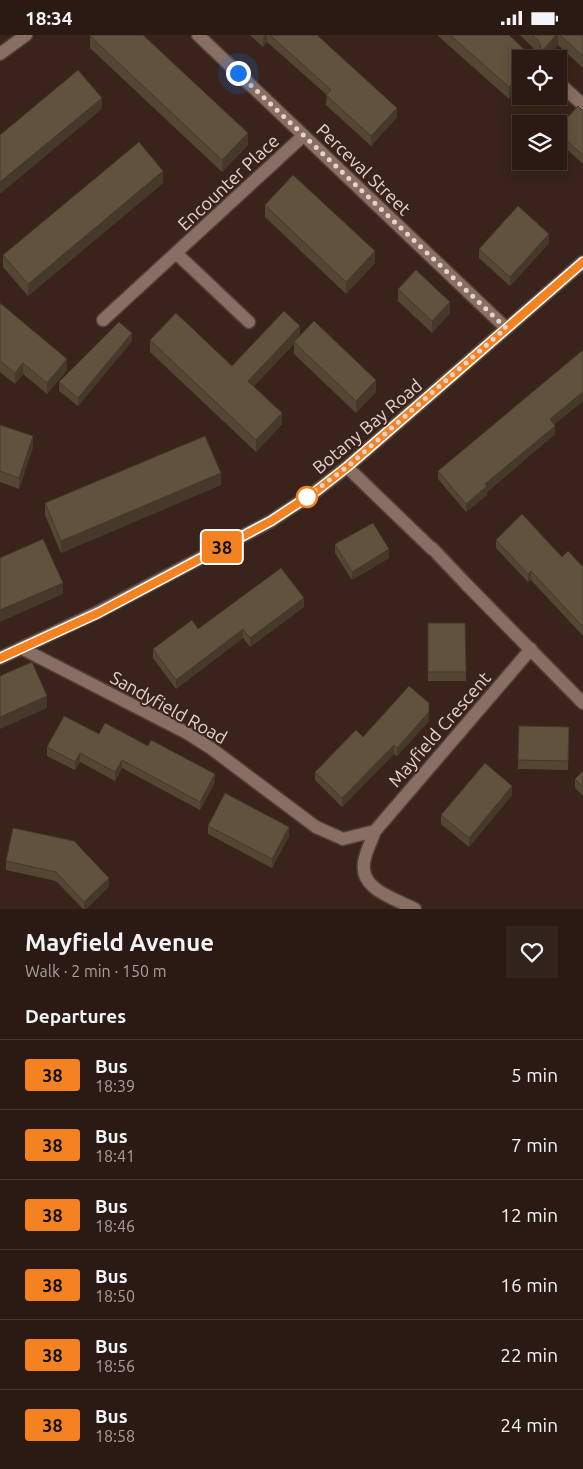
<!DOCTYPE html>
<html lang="en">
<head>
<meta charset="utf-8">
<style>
	body { margin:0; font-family:Ubuntu,sans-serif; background:#33231d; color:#f1f3f6; height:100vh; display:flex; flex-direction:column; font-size:19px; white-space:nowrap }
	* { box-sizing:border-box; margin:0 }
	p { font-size:16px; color:#a6a1a0 }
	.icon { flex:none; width:28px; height:28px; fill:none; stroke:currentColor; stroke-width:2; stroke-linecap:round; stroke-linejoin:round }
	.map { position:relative; height:874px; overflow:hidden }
	.side { display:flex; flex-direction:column; background:#2b1a14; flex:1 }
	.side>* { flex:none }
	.badge { padding:0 10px; border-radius:4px; font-size:18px; line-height:32px }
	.tools { position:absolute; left:512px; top:15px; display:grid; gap:10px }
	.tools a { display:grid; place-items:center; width:55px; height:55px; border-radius:0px; background:#2b1a14; box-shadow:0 2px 12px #0003,0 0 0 1px #473834; font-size:25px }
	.you { position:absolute; width:25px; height:25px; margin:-12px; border:4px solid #fff; border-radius:50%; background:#1a73e8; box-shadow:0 0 0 8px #1a73e833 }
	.map>.badge { position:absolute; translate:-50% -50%; box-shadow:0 0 0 2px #fff }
	h2 { padding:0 25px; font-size:19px; line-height:45px }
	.round { display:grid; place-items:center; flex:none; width:52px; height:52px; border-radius:0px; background:#33231d }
	.summary { display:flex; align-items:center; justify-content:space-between; height:85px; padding:0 25px }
	h1 { font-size:24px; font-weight:600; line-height:38px }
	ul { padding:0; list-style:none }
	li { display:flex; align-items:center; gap:15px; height:70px; padding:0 25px; border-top:1px solid #473834 }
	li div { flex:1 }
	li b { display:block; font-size:19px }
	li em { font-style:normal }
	li .badge { min-width:55px; font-weight:700; text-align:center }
	.status { display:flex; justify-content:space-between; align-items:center; height:35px; padding:0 25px; background:#2b1a14; direction:ltr }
	.status svg { height:14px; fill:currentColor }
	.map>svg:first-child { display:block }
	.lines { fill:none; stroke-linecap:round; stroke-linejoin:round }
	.service-casing { stroke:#534039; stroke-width:15 }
	.pedestrian-casing { stroke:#534039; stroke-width:15 }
	.minor-casing { stroke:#534039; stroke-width:15 }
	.service { stroke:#886e63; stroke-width:12 }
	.pedestrian { stroke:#886e63; stroke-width:12 }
	.minor { stroke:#886e63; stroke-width:12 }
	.wall { fill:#534734 }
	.shaded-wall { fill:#44392b }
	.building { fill:#61523d; stroke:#44392b }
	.line-casing { stroke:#fff; stroke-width:11 }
	.line { stroke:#f58220; stroke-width:8 }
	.walk { stroke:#e3d4ce; stroke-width:5; stroke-dasharray:0 9 }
	.stop-dot { fill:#fff; stroke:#f58220; stroke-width:2.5 }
	.labels { text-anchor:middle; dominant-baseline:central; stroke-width:4; stroke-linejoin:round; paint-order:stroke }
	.street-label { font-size:18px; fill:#e3d4ce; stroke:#39231a }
</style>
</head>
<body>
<div class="status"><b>18:34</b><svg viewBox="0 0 49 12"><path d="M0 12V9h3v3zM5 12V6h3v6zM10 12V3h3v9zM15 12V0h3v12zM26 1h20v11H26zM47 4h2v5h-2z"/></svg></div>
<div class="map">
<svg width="583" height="874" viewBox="0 0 583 874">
	<rect width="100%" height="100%" fill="#39231a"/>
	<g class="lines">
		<!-- service casing -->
		<g class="service-casing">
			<path id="service" d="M375,796c-3,9 -8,18 -10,27 -9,31 29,40 50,51"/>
		</g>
		<!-- pedestrian casing -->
		<g class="pedestrian-casing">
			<g id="pedestrian">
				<polyline points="432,514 432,513 467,550"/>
				<polyline points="316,792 343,804 375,796"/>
			</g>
		</g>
		<!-- minor casing -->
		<g class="minor-casing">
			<g id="minor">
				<polyline points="198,0 506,293"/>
				<polyline points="0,19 26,0"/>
				<polyline points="559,48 583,70"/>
				<polyline points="176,218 249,287"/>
				<polyline points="103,285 303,101"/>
				<polyline points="347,432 432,514"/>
				<polyline points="467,550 583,668"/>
				<polyline points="21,613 187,698 212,714 316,792"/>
				<polyline points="0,623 98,577 271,486 315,457 347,432 583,227"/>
				<polyline points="375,796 531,614"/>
			</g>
		</g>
		<!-- service -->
		<use href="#service" class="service"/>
		<!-- pedestrian -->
		<use href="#pedestrian" class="pedestrian"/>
		<!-- minor -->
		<use href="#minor" class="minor"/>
	</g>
	<!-- wall -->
	<g class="wall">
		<polygon points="250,0 317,0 397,82 371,111 326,70 327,60 267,7 263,12"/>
		<polygon points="437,0 509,0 528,18 535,20 538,18 520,0 583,0 583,33 558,10 546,24 521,24 521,51 509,64"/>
		<polygon points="90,1 248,110 222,137 90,13"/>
		<polygon points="583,76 583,129 559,107 559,92"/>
		<polygon points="163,148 28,261 3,232 3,220"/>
		<polygon points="265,170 375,228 346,259 265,182"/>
		<polygon points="549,208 510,251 479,223 479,214"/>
		<polygon points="398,254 450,278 432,298 398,266"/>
		<polygon points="0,268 67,335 47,359 23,339 15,349 0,337"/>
		<polygon points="300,301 376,357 356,378 294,319 294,309 254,351 282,389 256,417 150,317 150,305 232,331"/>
		<polygon points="132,306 78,371 59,356 59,347"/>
		<polygon points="583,315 583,366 554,389 555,399 487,457 487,460 466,477 438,444 438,436"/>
		<polygon points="0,390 33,412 19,454 0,447"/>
		<polygon points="221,450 61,518 45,480 45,468"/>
		<polygon points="496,505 562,522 583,532 583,601 531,545 528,547 496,513"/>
		<polygon points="335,509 389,523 352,545 335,518"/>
		<polygon points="304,572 250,612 243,603 176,654 153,623 153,614 198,594"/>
		<polygon points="428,588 465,588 466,646 428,646"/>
		<polygon points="429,686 397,721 394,719 342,772 315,745 315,737 363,702"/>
		<polygon points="519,691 569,692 568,735 518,734"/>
		<polygon points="99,699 215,747 200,775 122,733 115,746 80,727 75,735 47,721 47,712"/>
		<polygon points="583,736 583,761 575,753 575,744"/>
		<polygon points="512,760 469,812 441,789 441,780"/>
		<polygon points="208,791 289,801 272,833 208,799"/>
		<polygon points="13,793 109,851 86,874 83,874 56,846 6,835 6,826"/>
	</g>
	<!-- shaded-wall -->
	<g class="shaded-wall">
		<polygon points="265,0 267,0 267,7 263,12 263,2"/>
		<polygon points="556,0 558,0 558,10 546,24 535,24"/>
		<polygon points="521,39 521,51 509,64 509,52"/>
		<polygon points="102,63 102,74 0,159 0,147"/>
		<polygon points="397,73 397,82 371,111 371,101"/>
		<polygon points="248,98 248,110 222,137 222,125"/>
		<polygon points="163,136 163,148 28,261 28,249"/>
		<polygon points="549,199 549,208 510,251 510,242"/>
		<polygon points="375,216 375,228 346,259 346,247"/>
		<polygon points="450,267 450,278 432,298 432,286"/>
		<polygon points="300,291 300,303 248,357 248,346"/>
		<polygon points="132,298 132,306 78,371 78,363"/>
		<polygon points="67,324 67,335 47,359 47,348"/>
		<polygon points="23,328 23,339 15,349 15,338"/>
		<polygon points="376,345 376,357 356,378 356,366"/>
		<polygon points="583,357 583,366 550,393 550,384"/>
		<polygon points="282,378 282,389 256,417 256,405"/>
		<polygon points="555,391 555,399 487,457 487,460 466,477 466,469 485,449"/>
		<polygon points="33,401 33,412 19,454 19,443"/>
		<polygon points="221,438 221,450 61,518 61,506"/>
		<polygon points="389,514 389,523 352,545 352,537"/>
		<polygon points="531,536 531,545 528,547 528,539"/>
		<polygon points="63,548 63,559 0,587 0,575"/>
		<polygon points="304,563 304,572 250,612 250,603"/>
		<polygon points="243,594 243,603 176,654 176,645"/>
		<polygon points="47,661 47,673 0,694 0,682"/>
		<polygon points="429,677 429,686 397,721 397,713"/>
		<polygon points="394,710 394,719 342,772 342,763"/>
		<polygon points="80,718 80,727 75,735 75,727"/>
		<polygon points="122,725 122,733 115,746 115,737"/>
		<polygon points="215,739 215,747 200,775 200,767"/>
		<polygon points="512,751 512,760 469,812 469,803"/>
		<polygon points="289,792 289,801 272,833 272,824"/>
		<polygon points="109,843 109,851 86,874 84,874 84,867"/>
	</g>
	<!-- building -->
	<g class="building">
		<polygon points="91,0 143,0 248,98 222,125 90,1"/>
		<polygon points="270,0 317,0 397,73 371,101 326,60 331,55"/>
		<polygon points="450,0 509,0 528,18 535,20 538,18 541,14 539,6 532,0 556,0 535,24 521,24 521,39 509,52"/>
		<polygon points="560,0 583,0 583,21"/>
		<polygon points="78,35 102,63 0,147 0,100"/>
		<polygon points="578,71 583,76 583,120 559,99 559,92"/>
		<polygon points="139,107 163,136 28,249 3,220"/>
		<polygon points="293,140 375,216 346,247 265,170"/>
		<polygon points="518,171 549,199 510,242 479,214"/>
		<polygon points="416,235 450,267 432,286 398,254"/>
		<polygon points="0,268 67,324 47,348 23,328 15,338 0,326"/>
		<polygon points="284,276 300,291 248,346 282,378 256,405 150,305 176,278 232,331"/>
		<polygon points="314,286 376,345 356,366 294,307"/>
		<polygon points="119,287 132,298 78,363 59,347"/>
		<polygon points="583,315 583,357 550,384 555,391 485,449 487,451 466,469 438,436"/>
		<polygon points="0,390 33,401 19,443 0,436"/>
		<polygon points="205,401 221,438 61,506 45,468"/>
		<polygon points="522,479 562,522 568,516 583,532 583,592 531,536 528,539 496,505"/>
		<polygon points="373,488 389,514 352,537 335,509"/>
		<polygon points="43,504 63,548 0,575 0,523"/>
		<polygon points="281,533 304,563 250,603 243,594 176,645 153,614 192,585 198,594"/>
		<polygon points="428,588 465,588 466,637 428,637"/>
		<polygon points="32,627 47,661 0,682 0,641"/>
		<polygon points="409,651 429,668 429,677 397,713 394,710 342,763 315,737 356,695 363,702"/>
		<polygon points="64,681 99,699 105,688 148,711 151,705 215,739 200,767 122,725 115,737 80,718 75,727 47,712"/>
		<polygon points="519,691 569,692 568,726 518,725"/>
		<polygon points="485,728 512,751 469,803 441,780"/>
		<polygon points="583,736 583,752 575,744"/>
		<polygon points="225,758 289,792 272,824 208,791"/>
		<polygon points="13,793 74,806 109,843 84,867 56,837 6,826"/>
	</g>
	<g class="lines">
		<!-- line casing -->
		<g class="line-casing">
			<polyline id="line" points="0,623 98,578 271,486 315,457 347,432 583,227"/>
		</g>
		<!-- line -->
		<use href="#line" class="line"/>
		<!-- walk -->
		<polyline class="walk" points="238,38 506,293 347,432 304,464 307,462"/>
	</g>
	<!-- markers -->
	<circle class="stop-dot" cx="307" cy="462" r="10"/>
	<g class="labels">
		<!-- street labels -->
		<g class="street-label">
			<text transform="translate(364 134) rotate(44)">Perceval Street</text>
			<text transform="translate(228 147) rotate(-43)">Encounter Place</text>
			<text transform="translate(367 391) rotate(-40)">Botany Bay Road</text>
			<text transform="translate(169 672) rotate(29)">Sandyfield Road</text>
			<text transform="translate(439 694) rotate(-49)">Mayfield Crescent</text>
		</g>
	</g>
</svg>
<div class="tools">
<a><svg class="icon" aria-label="locate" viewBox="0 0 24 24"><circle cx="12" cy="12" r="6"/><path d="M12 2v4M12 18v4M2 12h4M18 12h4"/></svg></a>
<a><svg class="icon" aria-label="layers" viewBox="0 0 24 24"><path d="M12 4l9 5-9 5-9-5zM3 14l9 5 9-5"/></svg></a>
</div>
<div class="you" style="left:238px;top:38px"></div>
<b class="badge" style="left:222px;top:512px;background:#f58220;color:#111">38</b>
</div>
<section class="side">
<div class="summary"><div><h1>Mayfield Avenue</h1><p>Walk · 2 min · 150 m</p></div><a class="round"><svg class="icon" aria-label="heart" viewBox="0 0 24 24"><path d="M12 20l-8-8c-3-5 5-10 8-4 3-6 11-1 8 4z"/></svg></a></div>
<h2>Departures</h2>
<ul>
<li><span class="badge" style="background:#f58220;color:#111">38</span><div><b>Bus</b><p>18:39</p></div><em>5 min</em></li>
<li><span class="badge" style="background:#f58220;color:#111">38</span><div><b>Bus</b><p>18:41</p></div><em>7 min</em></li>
<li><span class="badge" style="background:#f58220;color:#111">38</span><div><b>Bus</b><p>18:46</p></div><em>12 min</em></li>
<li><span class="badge" style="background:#f58220;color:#111">38</span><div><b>Bus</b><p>18:50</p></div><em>16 min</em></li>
<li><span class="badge" style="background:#f58220;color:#111">38</span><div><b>Bus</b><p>18:56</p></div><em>22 min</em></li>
<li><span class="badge" style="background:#f58220;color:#111">38</span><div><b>Bus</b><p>18:58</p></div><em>24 min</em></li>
</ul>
</section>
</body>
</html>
